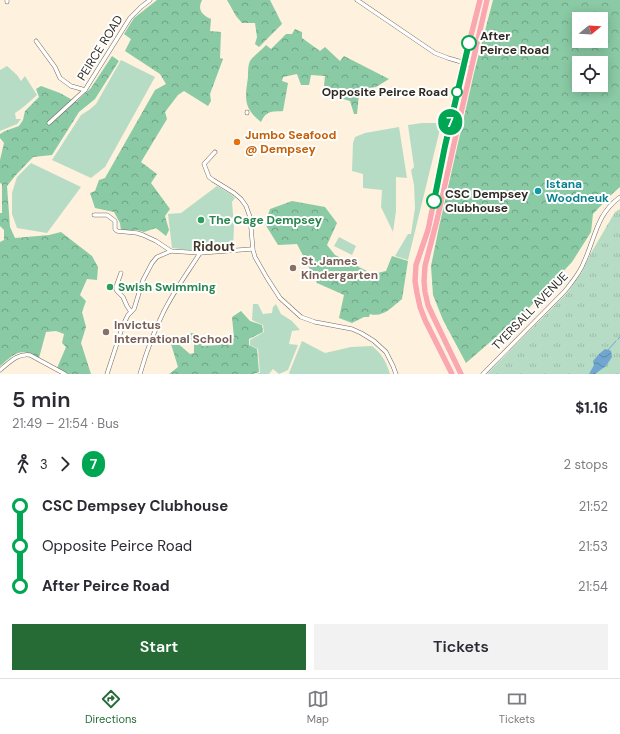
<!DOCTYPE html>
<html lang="en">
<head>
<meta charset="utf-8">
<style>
	body { margin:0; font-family:"DM Sans",sans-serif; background:#f2f2f3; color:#2b2b33; height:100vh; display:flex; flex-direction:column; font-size:15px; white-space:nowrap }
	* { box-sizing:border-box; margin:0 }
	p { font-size:13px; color:#7c7c81 }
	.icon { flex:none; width:22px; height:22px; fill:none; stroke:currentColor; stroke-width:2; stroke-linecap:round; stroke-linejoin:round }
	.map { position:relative; height:374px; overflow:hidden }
	.details { display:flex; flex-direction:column; background:#fff; flex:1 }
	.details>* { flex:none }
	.badge { padding:0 8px; border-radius:13px; font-size:14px; line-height:26px }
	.needle { width:26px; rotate:72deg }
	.tools { position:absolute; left:572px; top:12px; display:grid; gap:8px }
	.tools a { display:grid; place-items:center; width:36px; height:36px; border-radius:0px; background:#fff; box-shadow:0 2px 10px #0003; font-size:20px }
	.map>.badge { position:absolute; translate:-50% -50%; box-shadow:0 0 0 2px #fff }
	.legs { display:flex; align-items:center; gap:6px; height:44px; padding:0 12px; font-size:13px }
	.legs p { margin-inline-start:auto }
	.headline { display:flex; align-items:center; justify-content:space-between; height:68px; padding:0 12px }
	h1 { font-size:22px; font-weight:600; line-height:30px }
	.primary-button { display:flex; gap:8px; margin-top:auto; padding:8px 12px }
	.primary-button a { flex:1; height:46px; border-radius:0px; background:#266b36; color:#fff; font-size:16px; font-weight:600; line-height:46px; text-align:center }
	.primary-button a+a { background:#f2f2f3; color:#2b2b33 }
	ul { padding:0 12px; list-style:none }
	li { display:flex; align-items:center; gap:14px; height:40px; font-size:15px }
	li i { display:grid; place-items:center; width:6px; height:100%; margin:0 5px; background:currentColor }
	li i::after { content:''; width:10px; height:10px; margin:-5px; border:3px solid; border-radius:50%; background:#fff }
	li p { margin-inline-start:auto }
	li:first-child i { background:linear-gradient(#0000 50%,currentColor 0) }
	li:last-child i { background:linear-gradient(currentColor 50%,#0000 0) }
	.tab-bar { display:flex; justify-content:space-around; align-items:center; height:56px; border-top:1px solid #e1e1e2; background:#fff; font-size:11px; color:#7c7c81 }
	.tab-bar a { display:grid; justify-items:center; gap:2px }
	.tab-bar .active { color:#266b36 }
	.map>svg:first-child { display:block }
	.grass { fill:#b7dcc5 }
	.forest { fill:url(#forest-crowns); fill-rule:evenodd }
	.park { fill:url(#park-tufts) }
	.water { fill:url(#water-waves) }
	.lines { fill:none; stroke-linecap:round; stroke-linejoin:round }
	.stream { stroke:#71a6d0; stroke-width:1 }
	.minor-casing { stroke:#766a59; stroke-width:4.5 }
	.primary-casing { stroke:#fff; stroke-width:6 }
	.minor { stroke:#fff; stroke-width:3.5 }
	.primary { stroke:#faa7b0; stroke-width:5.5 }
	.line-1-casing { stroke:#fff; stroke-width:9 }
	.line-1 { stroke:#00a651; stroke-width:6 }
	.stop-1-dot { fill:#fff; stroke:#00a651; stroke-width:2 }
	.food-dot { fill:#e8710a; stroke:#fff; stroke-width:1.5 }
	.culture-dot { fill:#0f9aa8; stroke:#fff; stroke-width:1.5 }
	.leisure-dot { fill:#2e9e5b; stroke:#fff; stroke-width:1.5 }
	.education-dot { fill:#8d6e63; stroke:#fff; stroke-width:1.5 }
	.labels { text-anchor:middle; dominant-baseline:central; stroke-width:4; stroke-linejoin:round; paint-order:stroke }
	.stop-label { font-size:12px; font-weight:bold; fill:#2e2a22; stroke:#fff; text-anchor:start }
	.street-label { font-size:12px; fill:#2e2a22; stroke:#fff }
	.food-label { font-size:12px; font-weight:bold; fill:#c56008; stroke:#fff; text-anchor:start }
	.culture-label { font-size:12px; font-weight:bold; fill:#0d838f; stroke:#fff; text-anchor:start }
	.leisure-label { font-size:12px; font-weight:bold; fill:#27864d; stroke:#fff; text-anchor:start }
	.education-label { font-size:12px; font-weight:bold; fill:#785e54; stroke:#fff; text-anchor:start }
	.neighbourhood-label { font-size:13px; font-weight:bold; fill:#433929; stroke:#fff }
</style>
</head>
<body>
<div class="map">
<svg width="620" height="374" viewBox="0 0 620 374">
	<defs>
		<pattern id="forest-crowns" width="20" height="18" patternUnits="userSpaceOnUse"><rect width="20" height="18" fill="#8acaa5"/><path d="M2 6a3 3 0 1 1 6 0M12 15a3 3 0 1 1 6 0" fill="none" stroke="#71a486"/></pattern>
		<pattern id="park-tufts" width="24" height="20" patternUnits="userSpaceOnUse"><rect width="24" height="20" fill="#b7dcc5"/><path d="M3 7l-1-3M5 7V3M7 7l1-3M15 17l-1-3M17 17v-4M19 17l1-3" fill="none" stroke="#9ebda9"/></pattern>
		<pattern id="water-waves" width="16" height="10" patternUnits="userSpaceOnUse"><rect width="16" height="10" fill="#71a6d0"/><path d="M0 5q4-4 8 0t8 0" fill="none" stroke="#5d87a8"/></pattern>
	</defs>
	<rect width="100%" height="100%" fill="#fef1dd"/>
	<!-- grass -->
	<g class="grass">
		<polygon points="121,60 155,77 105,167 91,178 52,160 81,115 89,110 96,104"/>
		<path d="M7,66l10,9 4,6 4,-5 12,19c-7,6 -14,13 -22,18l1,6h5l-4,5 -17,7v-61z"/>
		<polygon points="422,123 440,123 441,125 408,260 395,256 408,234 411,234 415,208 414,185 411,170 414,167 408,125"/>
		<polygon points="399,127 407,178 396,177 396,211 393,232 381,207 382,190 363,188 363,174 352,171 353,143 355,137 365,133"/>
		<polygon points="31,163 81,187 47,233 17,228 12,214 12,193 17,177"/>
		<polygon points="217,186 232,195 235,198 232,202 234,226 233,249 198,251 172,248 168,214 181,213"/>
		<polygon points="339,237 356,246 352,255 334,246"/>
		<polygon points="253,304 258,304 263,314 272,313 273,307 276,304 281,314 292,321 300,330 292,331 289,344 298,345 288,370 279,374 273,369 269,374 256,374 260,373 258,349 250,345 250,340 264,332 263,325 252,320"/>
		<path d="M302,341l23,12 26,-6 21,-1c10,8 14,15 18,28h-100l-1,-1z"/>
	</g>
	<!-- forest -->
	<g class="forest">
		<path d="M157,0h45c-5,10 0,15 9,19l-1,12 11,1 -1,26 3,1 -13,35 1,7 -3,5 -24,-15 -6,4 -13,17 2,7 -26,43 16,12 -6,9 19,26 -5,7 4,14 -3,6 -10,-8 -12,4 -7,-2h-16l-1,-7 -6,-11 -19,-4 -5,-15 5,-2 4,-11 6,-2 50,-88 11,-6 -6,-10 -35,-23 6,-12 -7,-5 10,-16z"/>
		<polygon points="227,0 270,0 282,24 259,47 255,44 257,37 255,23 242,23 236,16"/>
		<path d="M493,0h127v187l-8,7 -19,20 -2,18 -19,30 -45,48 -61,53 -23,-43 -10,-25 -2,-29 8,-39 35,-154zM579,19h22v22h-22zM579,63h22v22h-22z"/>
		<path d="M295,29l7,3v6l18,13 5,-4 15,14 4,-5 45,23 -13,8 -7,1 -10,6 -2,20h-3l-4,-13 -7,-2 2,-7 -21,-6 1,-10 -14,-1 -2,10h-8l-4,-11 -14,3 -1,4 6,2 -5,28c-12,1 -16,-1 -22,11 -18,-14 -16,-24 -13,-45 0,-5 0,-12 2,-16 3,-5 12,-11 16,-16l5,4 15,-15h6z"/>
		<path d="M112,56l7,5 -24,38 -16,13 -27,43 -19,2 -18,19 -8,10 3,41 5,11 34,-3 12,-3 31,24 6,11 -1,13 -10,-1 -7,16 6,6 -4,11 4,15 -5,16 10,31h-23l-11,-6 9,-21 -4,-4 2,-9 -8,-3 -10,1 -7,26c-20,-11 -23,-5 -39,8v-124l4,-2v-10l-4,-4v-13h2v-29l-2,-1v-23l4,-17 -4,-5v-4l5,-3 14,-5 4,-6 2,-9 14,-14 -3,-8 5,-3 19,7 16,9 15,-14z"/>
		<path d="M292,201l33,6 12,16 -10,22 8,10 38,19 13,-3 6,-15 16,5 -6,38c-10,8 -19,19 -32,15l-1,3h-5l-12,6 -13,-5 5,-23 -27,-12 -20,-39 -19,1 -13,-21 5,-15z"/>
		<polygon points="241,311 250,321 262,325 263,332 249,339 249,345 257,349 259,372 253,374 169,374 178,367 171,344 176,342 190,354 194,353 194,344 187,339 190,333 199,334 202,346 220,345 234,338 232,317"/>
	</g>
	<!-- park -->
	<polygon class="park" points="620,209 620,374 487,374 567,293 582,272 591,253 615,212"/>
	<!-- water -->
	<polygon class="water" points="605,349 609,350 611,351 612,357 606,366 595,374 589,374 594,365 593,361 599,354"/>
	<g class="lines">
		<!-- stream -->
		<g class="stream">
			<polyline points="618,339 620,337"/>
			<polyline points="608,350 616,341"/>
		</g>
		<!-- minor casing -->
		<g class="minor-casing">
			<g id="minor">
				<polyline points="357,0 435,53 448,58 472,65"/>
				<polyline points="7,2 7,0"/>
				<polyline points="36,41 55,67 60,78 71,86 85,90"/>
				<polyline points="247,112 247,113"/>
				<polyline points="49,123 85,90 130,18 141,7 150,0"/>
				<polyline points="215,152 204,164 209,177 213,180 234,193 241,199 246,206 250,217 253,250 255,257 267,278 280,298 301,317 315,322 352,329 361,333 374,341 386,352 393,366 396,374"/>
				<polyline points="94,215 107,215 115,221 115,229 117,231 137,233 143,235 156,241 171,251 200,253 252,249"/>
				<polyline points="121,273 117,284 116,289 117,291 123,297 127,306 131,312"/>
				<path d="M0,370c9,-7 17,-17 30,-15l35,19"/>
				<polyline points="107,374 123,325 128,315 134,309 143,280 152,263 157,257 171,251"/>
				<path d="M140,374c6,-21 14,-43 24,-63 10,-20 24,-39 36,-58"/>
				<path d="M483,374l82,-83c7,-9 15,-18 19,-29 12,-26 12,-47 36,-65"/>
			</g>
		</g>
		<!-- primary casing -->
		<g class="primary-casing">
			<g id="primary">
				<polyline points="452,374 425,320 420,307 417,293 415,281 416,265 428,230 445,146 464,63 480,0"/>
				<polyline points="461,374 433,316 428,305 425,292 424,281 425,266 437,220 458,126 487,0"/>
			</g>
		</g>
		<!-- minor -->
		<use href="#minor" class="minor"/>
		<!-- primary -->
		<use href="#primary" class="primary"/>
	</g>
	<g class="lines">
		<!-- line-1 casing -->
		<g class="line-1-casing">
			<polyline id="line-1" points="434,201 445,146 469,43"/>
		</g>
		<!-- line-1 -->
		<use href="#line-1" class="line-1"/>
	</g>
	<!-- markers -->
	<g class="stop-1-dot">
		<circle cx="469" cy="43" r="7"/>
		<circle cx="457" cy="92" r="5"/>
		<circle cx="434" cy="201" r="7"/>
	</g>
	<circle class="food-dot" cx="237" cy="142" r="4"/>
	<circle class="culture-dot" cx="538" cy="191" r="4"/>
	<g class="leisure-dot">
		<circle cx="201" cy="220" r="4"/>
		<circle cx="110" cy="287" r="4"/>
	</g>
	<g class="education-dot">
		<circle cx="293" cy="268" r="4"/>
		<circle cx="106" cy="332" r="4"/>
	</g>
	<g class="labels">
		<!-- stop labels -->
		<g class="stop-label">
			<text x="480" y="36">After<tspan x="480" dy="14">Peirce Road</tspan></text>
			<text x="448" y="92" text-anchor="end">Opposite Peirce Road</text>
			<text x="445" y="194">CSC Dempsey<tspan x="445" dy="14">Clubhouse</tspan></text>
		</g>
		<!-- street labels -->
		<g class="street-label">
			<text transform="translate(100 48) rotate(-58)">PEIRCE ROAD</text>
			<text transform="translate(530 311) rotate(-46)">TYERSALL AVENUE</text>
		</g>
		<!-- food labels -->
		<g class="food-label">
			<text x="245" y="135">Jumbo Seafood<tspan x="245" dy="14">@ Dempsey</tspan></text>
		</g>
		<!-- culture labels -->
		<g class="culture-label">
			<text x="546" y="184">Istana<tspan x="546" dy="14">Woodneuk</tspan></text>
		</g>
		<!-- leisure labels -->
		<g class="leisure-label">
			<text x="209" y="220">The Cage Dempsey</text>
			<text x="118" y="287">Swish Swimming</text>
		</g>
		<!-- education labels -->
		<g class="education-label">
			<text x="301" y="261">St. James<tspan x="301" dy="14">Kindergarten</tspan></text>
			<text x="114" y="325">Invictus<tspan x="114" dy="14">International School</tspan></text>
		</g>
		<!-- neighbourhood labels -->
		<g class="neighbourhood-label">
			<text x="214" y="246">Ridout</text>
		</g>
	</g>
</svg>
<div class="tools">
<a><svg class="needle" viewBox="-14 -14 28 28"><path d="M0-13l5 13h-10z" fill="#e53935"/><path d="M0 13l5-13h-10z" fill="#7c7c81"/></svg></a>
<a><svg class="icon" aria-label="locate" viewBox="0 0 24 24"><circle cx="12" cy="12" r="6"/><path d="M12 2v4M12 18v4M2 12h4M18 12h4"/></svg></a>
</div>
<b class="badge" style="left:450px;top:122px;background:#00a651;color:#fff">7</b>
</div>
<section class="details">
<div class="headline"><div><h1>5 min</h1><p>21:49 – 21:54 · Bus</p></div><b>$1.16</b></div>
<div class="legs"><svg class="icon" aria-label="walk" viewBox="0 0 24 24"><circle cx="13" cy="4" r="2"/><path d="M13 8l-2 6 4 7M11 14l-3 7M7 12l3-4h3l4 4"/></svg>3<svg class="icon" aria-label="forward" viewBox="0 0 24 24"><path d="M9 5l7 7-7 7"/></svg><b class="badge" style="background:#00a651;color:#fff">7</b><p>2 stops</p></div>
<ul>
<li><i style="color:#00a651"></i><b>CSC Dempsey Clubhouse</b><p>21:52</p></li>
<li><i style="color:#00a651"></i><span>Opposite Peirce Road</span><p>21:53</p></li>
<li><i style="color:#00a651"></i><b>After Peirce Road</b><p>21:54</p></li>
</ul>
<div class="primary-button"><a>Start</a><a>Tickets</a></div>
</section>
<nav class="tab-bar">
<a class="active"><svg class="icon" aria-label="directions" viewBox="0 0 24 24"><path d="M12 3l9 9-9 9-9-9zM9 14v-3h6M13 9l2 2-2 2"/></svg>Directions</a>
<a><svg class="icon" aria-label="map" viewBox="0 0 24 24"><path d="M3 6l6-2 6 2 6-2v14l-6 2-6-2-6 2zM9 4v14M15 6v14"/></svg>Map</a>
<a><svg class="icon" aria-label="tickets" viewBox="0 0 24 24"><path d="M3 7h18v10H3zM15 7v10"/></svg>Tickets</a>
</nav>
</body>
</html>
